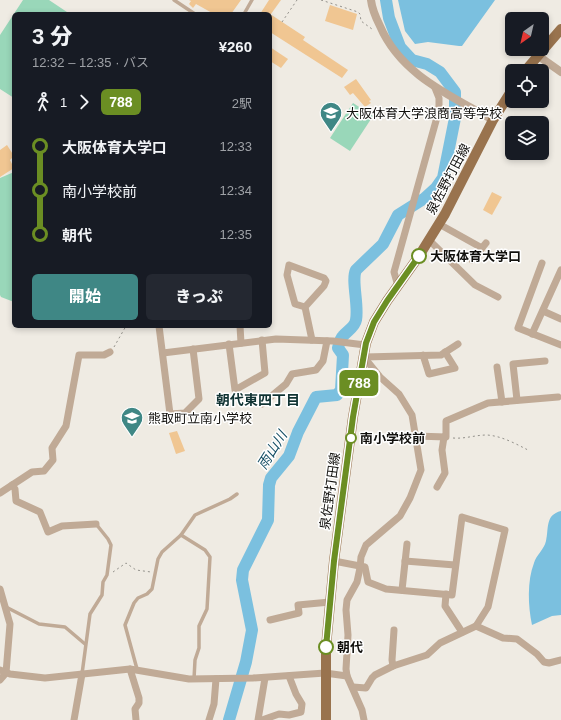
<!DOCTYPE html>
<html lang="ja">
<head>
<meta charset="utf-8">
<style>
	body { margin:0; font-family:Helvetica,"Noto Sans JP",sans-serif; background:#242831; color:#f1f3f6; height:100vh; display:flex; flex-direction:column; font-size:15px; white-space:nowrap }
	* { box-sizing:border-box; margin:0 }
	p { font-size:13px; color:#9ea1a6 }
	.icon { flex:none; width:22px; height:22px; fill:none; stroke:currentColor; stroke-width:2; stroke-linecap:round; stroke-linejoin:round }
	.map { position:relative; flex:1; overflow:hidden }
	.drawer { position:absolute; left:12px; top:12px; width:260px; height:316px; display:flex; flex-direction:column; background:#171b24; border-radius:6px; box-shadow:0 2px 6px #0003 }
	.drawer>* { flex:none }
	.badge { padding:0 8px; border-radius:6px; font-size:14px; line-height:26px }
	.needle { width:26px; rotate:214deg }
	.tools { position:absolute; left:505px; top:12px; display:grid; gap:8px }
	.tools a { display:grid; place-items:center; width:44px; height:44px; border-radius:6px; background:#171b24; box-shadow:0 2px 6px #0003; font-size:20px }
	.map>.badge { position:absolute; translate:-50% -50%; box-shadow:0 0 0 2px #fff }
	.legs { display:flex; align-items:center; gap:6px; height:44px; padding:0 20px; font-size:13px }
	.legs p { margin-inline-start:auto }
	.summary { display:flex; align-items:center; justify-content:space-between; height:68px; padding:0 20px }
	h1 { font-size:22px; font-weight:800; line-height:30px }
	.cta { display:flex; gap:8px; margin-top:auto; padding:8px 20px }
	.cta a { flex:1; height:46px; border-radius:6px; background:#3f8785; color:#fff; font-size:16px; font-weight:800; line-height:46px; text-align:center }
	.cta a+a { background:#242831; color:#f1f3f6 }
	ul { padding:0 20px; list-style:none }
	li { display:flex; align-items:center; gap:14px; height:44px; font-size:15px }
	li i { display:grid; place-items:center; width:6px; height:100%; margin:0 5px; background:currentColor }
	li i::after { content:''; width:10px; height:10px; margin:-5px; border:3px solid; border-radius:50%; background:#171b24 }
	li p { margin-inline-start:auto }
	li:first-child i { background:linear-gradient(#0000 50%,currentColor 0) }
	li:last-child i { background:linear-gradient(currentColor 50%,#0000 0) }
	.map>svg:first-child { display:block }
	.green { fill:#99d7b9 }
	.water { fill:#7bc0df }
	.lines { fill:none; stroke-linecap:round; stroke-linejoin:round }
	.river { stroke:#7bc0df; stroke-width:12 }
	.building { fill:#f0c692 }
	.path { stroke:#93918b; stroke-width:1; stroke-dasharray:2 3; stroke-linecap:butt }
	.service { stroke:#c0aa96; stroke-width:3.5 }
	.minor { stroke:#c0aa96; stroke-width:7 }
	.tertiary { stroke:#c0aa96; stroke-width:8 }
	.primary { stroke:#99734e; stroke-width:10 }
	.line-1-casing { stroke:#fff; stroke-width:9 }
	.line-1 { stroke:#6b8e23; stroke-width:6 }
	.stop-1-dot { fill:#fff; stroke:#6b8e23; stroke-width:2 }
	.labels { text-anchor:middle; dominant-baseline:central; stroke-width:3; stroke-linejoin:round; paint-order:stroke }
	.poi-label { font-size:13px; fill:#11100d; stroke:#fff; text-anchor:start }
	.street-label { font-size:13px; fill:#11100d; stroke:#fff }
	.stop-label { font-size:13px; font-weight:bold; fill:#11100d; stroke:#fff; text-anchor:start }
	.neighbourhood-label { font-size:14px; font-weight:bold; fill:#103333; stroke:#fff }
	.water-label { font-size:14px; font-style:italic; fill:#164f65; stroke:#fff }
</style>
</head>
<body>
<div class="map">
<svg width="561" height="720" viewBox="0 0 561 720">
	<rect width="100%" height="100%" fill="#efebe3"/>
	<!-- green -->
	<g class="green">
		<polygon points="23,0 49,0 70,14 14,14 14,98 0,89 0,35"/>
		<polygon points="353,103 373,116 350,151 330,138"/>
		<polygon points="14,172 14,302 1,297 0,295 0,178"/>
	</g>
	<!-- water -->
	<g class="water">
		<polygon points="398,0 495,0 462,46 459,46 428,42 415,44 405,31"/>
		<path d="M561,511v104l-9,1 -20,9c-4,-19 -5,-44 2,-62 2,-8 10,-13 12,-22 3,-13 -1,-26 15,-30z"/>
	</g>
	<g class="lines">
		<!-- river -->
		<path class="river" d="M229,720l17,-58 6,-32 -10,-50 1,-10 25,-50 1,-35 2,-7 18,-22 9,-24 18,-35 21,-2 4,-5 2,-35 -5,-7c1,-4 2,-9 5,-12 4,-5 12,-9 13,-16 3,-15 -5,-40 0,-50l27,-26 15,-29 27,-17 11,-10 7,-10 12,-60v-26l-15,-20 -13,-8 -15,-4 -12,-13 -11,-29 -3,-18"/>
	</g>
	<!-- building -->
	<g class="building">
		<polygon points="189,0 241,0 231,14 214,14 196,4 193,8 189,4 191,1"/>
		<polygon points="269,0 281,0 271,14 260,14"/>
		<polygon points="330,5 357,14 353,30 325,21"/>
		<polygon points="270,14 305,37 303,40 348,70 342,78 270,32"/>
		<polygon points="270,47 288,59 281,68 270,61"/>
		<polygon points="356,79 371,100 369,101 371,103 365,107 353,93 350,95 344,87"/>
		<polygon points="7,145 14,156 10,160 14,168 0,177 0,150"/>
		<polygon points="492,192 502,197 492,215 483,210"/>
		<polygon points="177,431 185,451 176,454 169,433"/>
	</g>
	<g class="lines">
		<!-- path -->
		<g class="path">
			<polyline points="321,0 358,12 360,14 361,21 372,29"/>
			<polyline points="282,22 297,0"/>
			<polyline points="114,347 126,326"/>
			<path d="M453,438c12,1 22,-3 34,-3 15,1 29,9 41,15"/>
			<polyline points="113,572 126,563 136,570 151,572"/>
		</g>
		<!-- service -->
		<g class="service">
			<polyline points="174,0 195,14"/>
			<polyline points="244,14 252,0"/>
			<polyline points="181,535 205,550 210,557 207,609 199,626 199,648 195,660 194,679"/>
			<polyline points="6,607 39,624 65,627 85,644"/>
			<polyline points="137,669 125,625 134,603 138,598 147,594 152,589 158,559 162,552 181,535 195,515 230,499 237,494"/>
			<polyline points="82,674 90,614 102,595 103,582 107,575 111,545 108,539 96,524"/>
		</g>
		<!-- minor -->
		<g class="minor">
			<polyline points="439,224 482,248"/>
			<polyline points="429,240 475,285 498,297"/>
			<polyline points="472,260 486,243"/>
			<polyline points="542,263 518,328 561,345"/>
			<polyline points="398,286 394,272 439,110 439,98 435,88"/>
			<polyline points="305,307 295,304 287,275 289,265 324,278 326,281 324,286 305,307 312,340"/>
			<polyline points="543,311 561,319"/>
			<polyline points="159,326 170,414 185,413 199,399 193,349"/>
			<polyline points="240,326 241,343"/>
			<polyline points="532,334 561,270"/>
			<polyline points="229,344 235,390 265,373 262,340"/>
			<polyline points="163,353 276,339 333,341 365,345"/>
			<polyline points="423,355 429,374 455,368 445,352"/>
			<polyline points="363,356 380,377 399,394 412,415 421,470 410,498 400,516 366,545 361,557 360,568 357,582 347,600 346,610 348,635 346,669 347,676 362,710 364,720"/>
			<polyline points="365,357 441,355 458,344"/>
			<polyline points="497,367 502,402"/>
			<polyline points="517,400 513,364 545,361"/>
			<polyline points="262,404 286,384 292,374 316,370 323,361 327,341"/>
			<polyline points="416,436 446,437 446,421 488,403 558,397"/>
			<polyline points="12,485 15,489 16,501 40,512 48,532 62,526 96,524"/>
			<polyline points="437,487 445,473 442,450 444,437"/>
			<polyline points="0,493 32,472 44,471 53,460 52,448 66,426 79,355 104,355 110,352"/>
			<polyline points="334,561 365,567 368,582 386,589 452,595 462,517 505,530 488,607 476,626"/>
			<polyline points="405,561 455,565"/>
			<polyline points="0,589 10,624 6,673 0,680"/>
			<polyline points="402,590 407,544"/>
			<polyline points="446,594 445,606 462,632"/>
			<polyline points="270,620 299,613 298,605 330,602"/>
			<polyline points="393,666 392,660 394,630"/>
			<polyline points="130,669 139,698 139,703 135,709 136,720"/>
			<polyline points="0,670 10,674 45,678 130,669 189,679 253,678 325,673 347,676"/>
			<polyline points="353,687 366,688 372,678 375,675 393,666 427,655 440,643 476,626 503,638 517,639 537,654 544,662 549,663 561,660"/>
			<polyline points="74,720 82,674"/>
			<polyline points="209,720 214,704 216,679"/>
			<polyline points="258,720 265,678"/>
			<polyline points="262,720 279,714 289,715 301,712 302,704 296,694 289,676"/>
		</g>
		<!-- tertiary -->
		<g class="tertiary">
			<path d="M371,0c1,9 5,18 9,26 21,49 70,69 113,94"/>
			<polyline points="537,55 561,72"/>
		</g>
		<!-- primary -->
		<g class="primary">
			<polyline points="525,71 561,29"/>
			<polyline points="326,720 326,647 334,561 353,417 366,343 374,322 387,301 419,256 445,214 493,120 512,90"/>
		</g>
	</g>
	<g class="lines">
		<!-- line-1 casing -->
		<g class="line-1-casing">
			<polyline id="line-1" points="326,647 334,561 353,417 366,343 374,322 387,301 419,256"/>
		</g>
		<!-- line-1 -->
		<use href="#line-1" class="line-1"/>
	</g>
	<!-- icons -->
	<defs>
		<g id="school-pin" transform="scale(1.15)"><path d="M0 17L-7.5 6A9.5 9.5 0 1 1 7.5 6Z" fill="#3f8785" stroke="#fff"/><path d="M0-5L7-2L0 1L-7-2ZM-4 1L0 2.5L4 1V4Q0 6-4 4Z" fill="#fff"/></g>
	</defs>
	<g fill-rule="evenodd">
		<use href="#school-pin" x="331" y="113"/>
		<use href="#school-pin" x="132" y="418"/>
	</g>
	<!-- markers -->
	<g class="stop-1-dot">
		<circle cx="419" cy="256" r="7"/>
		<circle cx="351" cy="438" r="5"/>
		<circle cx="326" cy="647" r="7"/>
	</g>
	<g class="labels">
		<!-- poi labels -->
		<g class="poi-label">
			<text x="346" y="113">大阪体育大学浪商高等学校</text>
			<text x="148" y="418">熊取町立南小学校</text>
		</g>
		<!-- street labels -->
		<g class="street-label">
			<text transform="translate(448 179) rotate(-62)">泉佐野打田線</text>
			<text transform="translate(330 491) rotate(-82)">泉佐野打田線</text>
		</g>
		<!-- stop labels -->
		<g class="stop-label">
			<text x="430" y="256">大阪体育大学口</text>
			<text x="360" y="438">南小学校前</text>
			<text x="337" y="647">朝代</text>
		</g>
		<!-- neighbourhood labels -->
		<g class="neighbourhood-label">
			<text x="258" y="400">朝代東四丁目</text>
		</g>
		<!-- water labels -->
		<g class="water-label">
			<text transform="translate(272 450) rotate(-58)">雨山川</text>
		</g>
	</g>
</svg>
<div class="tools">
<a><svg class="needle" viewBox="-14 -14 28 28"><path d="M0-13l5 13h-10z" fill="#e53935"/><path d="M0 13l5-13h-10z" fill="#9ea1a6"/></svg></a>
<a><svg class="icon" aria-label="locate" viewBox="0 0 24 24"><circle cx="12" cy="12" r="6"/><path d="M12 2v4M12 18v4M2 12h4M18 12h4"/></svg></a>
<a><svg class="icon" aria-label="layers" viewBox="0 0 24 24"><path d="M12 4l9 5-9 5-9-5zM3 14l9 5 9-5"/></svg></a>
</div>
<b class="badge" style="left:359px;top:383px;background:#6b8e23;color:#fff">788</b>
<section class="drawer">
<div class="summary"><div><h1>3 分</h1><p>12:32 – 12:35 · バス</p></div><b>¥260</b></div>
<div class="legs"><svg class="icon" aria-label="walk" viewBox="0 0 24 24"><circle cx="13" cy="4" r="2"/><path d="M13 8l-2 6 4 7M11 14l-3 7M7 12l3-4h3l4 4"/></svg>1<svg class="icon" aria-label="forward" viewBox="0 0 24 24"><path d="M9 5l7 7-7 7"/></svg><b class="badge" style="background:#6b8e23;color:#fff">788</b><p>2駅</p></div>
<ul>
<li><i style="color:#6b8e23"></i><b>大阪体育大学口</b><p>12:33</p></li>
<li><i style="color:#6b8e23"></i><span>南小学校前</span><p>12:34</p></li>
<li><i style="color:#6b8e23"></i><b>朝代</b><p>12:35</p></li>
</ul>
<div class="cta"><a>開始</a><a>きっぷ</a></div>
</section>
</div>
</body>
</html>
